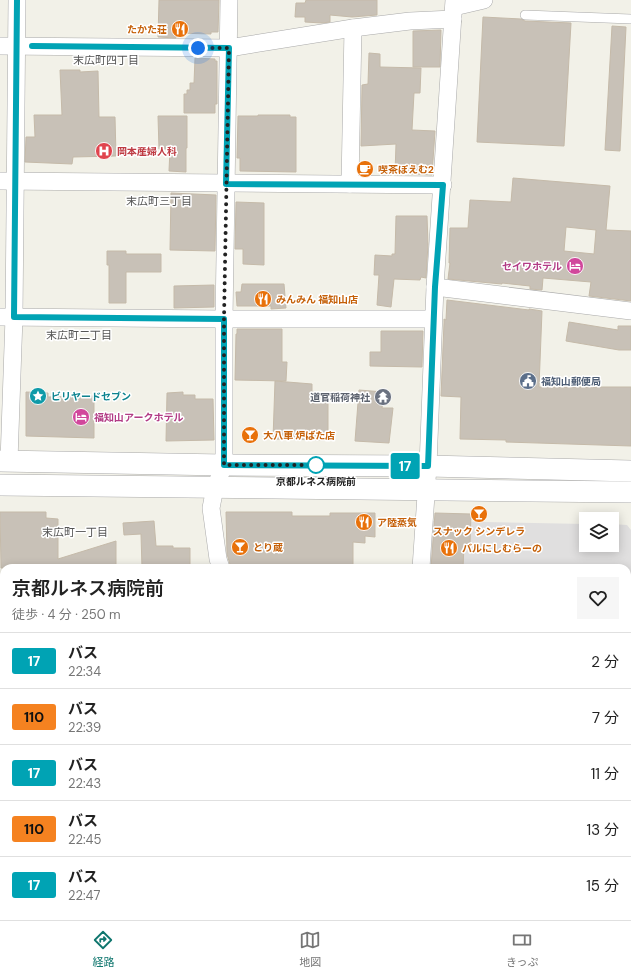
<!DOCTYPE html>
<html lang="ja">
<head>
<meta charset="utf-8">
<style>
	body { margin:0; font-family:"DM Sans","Noto Sans JP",sans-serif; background:#f6f6f6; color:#222; height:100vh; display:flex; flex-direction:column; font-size:15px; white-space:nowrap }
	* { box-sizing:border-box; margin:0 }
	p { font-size:13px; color:#767676 }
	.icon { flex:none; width:22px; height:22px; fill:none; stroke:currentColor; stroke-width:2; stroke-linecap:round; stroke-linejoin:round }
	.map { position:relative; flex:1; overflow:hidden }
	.panel { position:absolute; left:0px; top:564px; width:631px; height:356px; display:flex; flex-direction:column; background:#fff; border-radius:12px 12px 0 0; box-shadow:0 2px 10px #0003 }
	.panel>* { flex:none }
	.badge { padding:0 8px; border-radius:3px; font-size:14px; line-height:26px }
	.buttons { position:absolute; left:579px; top:512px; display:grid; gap:8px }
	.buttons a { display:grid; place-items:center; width:40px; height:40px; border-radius:0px; background:#fff; box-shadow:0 2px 10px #0003; font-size:20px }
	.you { position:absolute; width:20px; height:20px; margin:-10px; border:3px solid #fff; border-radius:50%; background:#1a73e8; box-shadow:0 0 0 6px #1a73e833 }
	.map>.badge { position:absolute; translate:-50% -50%; box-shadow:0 0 0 2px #fff }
	.round { display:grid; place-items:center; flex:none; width:42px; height:42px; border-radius:0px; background:#f6f6f6 }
	.summary { display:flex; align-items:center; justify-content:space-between; height:68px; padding:0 12px }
	h1 { font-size:19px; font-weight:600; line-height:30px }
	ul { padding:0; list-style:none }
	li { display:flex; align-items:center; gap:12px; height:56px; padding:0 12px; border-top:1px solid #e0e0e0 }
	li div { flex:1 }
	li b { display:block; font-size:15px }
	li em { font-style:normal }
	li .badge { min-width:44px; font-weight:700; text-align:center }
	.dock { display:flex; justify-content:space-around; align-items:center; height:56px; border-top:1px solid #e0e0e0; background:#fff; font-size:11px; color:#767676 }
	.dock a { display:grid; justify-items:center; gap:2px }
	.dock .on { color:#0f766e }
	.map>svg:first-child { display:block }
	.residential { fill:#e0dfdf }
	.parking { fill:#eaeaea }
	.building { fill:#c8c1b7; stroke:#c5baa9; fill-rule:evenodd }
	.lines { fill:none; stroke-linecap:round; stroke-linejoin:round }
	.service-casing { stroke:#a9a9a9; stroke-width:10 }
	.minor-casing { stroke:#a9a9a9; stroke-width:18 }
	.tertiary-casing { stroke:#a9a9a9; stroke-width:22 }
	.service { stroke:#fff; stroke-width:9 }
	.minor { stroke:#fff; stroke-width:17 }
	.tertiary { stroke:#fff; stroke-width:21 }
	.line-casing { stroke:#fff; stroke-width:9 }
	.line { stroke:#00a3b4; stroke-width:6 }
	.walk { stroke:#222; stroke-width:4; stroke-dasharray:0 7.2 }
	.stop-dot { fill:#fff; stroke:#00a3b4; stroke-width:2 }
	.labels { text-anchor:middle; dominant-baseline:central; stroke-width:3; stroke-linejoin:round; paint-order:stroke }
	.food-label { font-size:10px; font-weight:bold; fill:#c56008; stroke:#fff; text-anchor:start }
	.health-label { font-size:10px; font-weight:bold; fill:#be3a42; stroke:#fff; text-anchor:start }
	.hotel-label { font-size:10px; font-weight:bold; fill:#b23c85; stroke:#fff; text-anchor:end }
	.service-label { font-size:10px; font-weight:bold; fill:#4e5e75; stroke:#fff; text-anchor:start }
	.culture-label { font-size:10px; font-weight:bold; fill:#0d838f; stroke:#fff; text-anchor:start }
	.worship-label { font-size:10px; font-weight:bold; fill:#5b616d; stroke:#fff; text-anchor:end }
	.stop-label { font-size:10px; font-weight:bold; fill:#222; stroke:#fff }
	.neighbourhood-label { font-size:11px; fill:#555; stroke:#fff }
</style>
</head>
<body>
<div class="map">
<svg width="631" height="920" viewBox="0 0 631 920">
	<rect width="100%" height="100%" fill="#f2f1e8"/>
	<!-- residential -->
	<polygon class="residential" points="433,521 586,524 586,545 612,545 612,524 627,525 631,530 631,920 239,920 238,916 627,916 627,568 430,568"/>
	<!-- parking -->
	<rect class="parking" x="0" y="665" width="4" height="95"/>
	<!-- building -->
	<g class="building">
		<polygon points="159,0 219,0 218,32 211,32 211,34 176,33 176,38 158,37"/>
		<polygon points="306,0 377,0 377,15 352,17 330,15 330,22 322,23 305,22 305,17 295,17 296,3 305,3"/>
		<polygon points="483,17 521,19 525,21 571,23 564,146 477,142"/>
		<polygon points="612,26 626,27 620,151 605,150"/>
		<polygon points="441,30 440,67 413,67 413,31"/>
		<polygon points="369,53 380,54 380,67 421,68 420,93 414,93 412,130 435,131 432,175 395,173 396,144 361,146 362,85 368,84"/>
		<polygon points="195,58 215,59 215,61 217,61 217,104 215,104 215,113 184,113 184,94 187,94 187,90 190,90 190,83 194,83"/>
		<polygon points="60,70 80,70 80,72 98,71 99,117 115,117 116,156 73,157 72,164 25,162 26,137 35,137 34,115 62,115"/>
		<polygon points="258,115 290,115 290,117 296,117 296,172 240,171 240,158 237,158 238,116 258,116"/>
		<polygon points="158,116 187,116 187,148 186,148 186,172 169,171 170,149 159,149"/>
		<path d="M513,178l97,8 -4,44 25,1v70l-42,-5 2,-14 -48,-4 -1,12 -12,-1v-3l-28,-3v1l-22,-2 -32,-3 2,-16h-1l1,-35h18l2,-28 41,2zM566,227l30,3 -2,24 -30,-3z"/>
		<polygon points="171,193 216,195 215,251 170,250"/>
		<polygon points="236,202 264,203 264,265 243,264 243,249 235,249"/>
		<polygon points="396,216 427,216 428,244 426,278 421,277 420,280 394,279 391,307 377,305 379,275 374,275 375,255 392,256 392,254 395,254"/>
		<polygon points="107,251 126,251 126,254 161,254 161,272 126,272 126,303 109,303 109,265 107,265"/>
		<polygon points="242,284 284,284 286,308 271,309 271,306 237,306 236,292 241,292"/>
		<polygon points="214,285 214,307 174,308 174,286"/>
		<polygon points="447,300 529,310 529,309 542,311 539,387 631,387 631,446 506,442 506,440 460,439 461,397 441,396 444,323 444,319 446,320"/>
		<polygon points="569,322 618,330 618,326 631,326 631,350 619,350 566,341"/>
		<polygon points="237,329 282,329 282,362 287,362 286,381 235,380 236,334 237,334"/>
		<polygon points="381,331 423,331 422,367 370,366 370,352 381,352"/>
		<polygon points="275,381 312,384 312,394 328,394 328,440 273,439"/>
		<polygon points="359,390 384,392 382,408 393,408 389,443 355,441"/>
		<polygon points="26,392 48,393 48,397 94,396 94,438 26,436"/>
		<polygon points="183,392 183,395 195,395 195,399 213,399 214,440 166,441 167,393"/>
		<polygon points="0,512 46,512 46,518 58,519 58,559 116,541 116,568 1,568"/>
		<polygon points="226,512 292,512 292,516 330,516 330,513 375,513 375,537 365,536 365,543 353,542 353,568 267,568 267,567 231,568 227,554"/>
		<polygon points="435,513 471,514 470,544 464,544 463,568 431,568"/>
		<polygon points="154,521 156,546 173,546 173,548 190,548 190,566 173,566 173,568 142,568 141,534 124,535 123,523"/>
	</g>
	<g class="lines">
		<!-- service casing -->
		<g class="service-casing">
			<polyline id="service" points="525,15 631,19"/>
		</g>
		<!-- minor casing -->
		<g class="minor-casing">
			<g id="minor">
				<polyline points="454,7 484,0"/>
				<polyline points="0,46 229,48 353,28 410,21 453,19"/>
				<polyline points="0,181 443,185"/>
				<polyline points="350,184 353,28"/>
				<polyline points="435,287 631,311"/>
				<polyline points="0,317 224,319 433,319"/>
				<polyline points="9,461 14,317 17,0"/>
				<polyline points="221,568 218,559 211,508 215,488 224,465 224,319 229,0"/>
				<polyline points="421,568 428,466 435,287 454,0"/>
				<polyline points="0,604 4,604"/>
				<polyline points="627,610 631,610"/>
				<polyline points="627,736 631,736"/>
				<polyline points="0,765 4,765"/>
				<polyline points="0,864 4,891"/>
				<polyline points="8,916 8,920"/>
				<polyline points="132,916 133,920"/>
				<polyline points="236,916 237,920"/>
				<polyline points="299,916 300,920"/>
				<polyline points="414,916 415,920"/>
				<polyline points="391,920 400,916"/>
			</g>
		</g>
		<!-- tertiary casing -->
		<g class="tertiary-casing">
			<g id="tertiary">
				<polyline points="0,461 224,465 428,466 631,471"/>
				<polyline points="0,485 631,492"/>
			</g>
		</g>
		<!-- service -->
		<use href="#service" class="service"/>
		<!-- minor -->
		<use href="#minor" class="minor"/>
		<!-- tertiary -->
		<use href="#tertiary" class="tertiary"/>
	</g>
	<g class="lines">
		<!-- line casing -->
		<g class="line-casing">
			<polyline id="line" points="17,0 14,317 224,319 224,465 428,466 435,287 443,185 226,184 229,48 32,46"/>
		</g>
		<!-- line -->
		<use href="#line" class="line"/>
		<!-- walk -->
		<polyline class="walk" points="198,48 229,48 224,319 224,465 318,465 316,465"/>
	</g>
	<!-- icons -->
	<defs>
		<g id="restaurant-disc" transform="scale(0.9)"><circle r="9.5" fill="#e8710a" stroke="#fff"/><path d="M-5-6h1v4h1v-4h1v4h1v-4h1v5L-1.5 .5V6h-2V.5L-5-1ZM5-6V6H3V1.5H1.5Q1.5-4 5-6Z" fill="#fff"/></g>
		<g id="hospital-disc" transform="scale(0.9)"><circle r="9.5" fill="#e0444e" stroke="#fff"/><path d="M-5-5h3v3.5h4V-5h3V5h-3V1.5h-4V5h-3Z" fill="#fff"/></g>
		<g id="cafe-disc" transform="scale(0.9)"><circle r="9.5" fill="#e8710a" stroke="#fff"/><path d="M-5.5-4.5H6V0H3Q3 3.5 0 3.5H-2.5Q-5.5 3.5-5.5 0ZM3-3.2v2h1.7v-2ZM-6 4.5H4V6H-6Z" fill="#fff"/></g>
		<g id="hotel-disc" transform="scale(0.9)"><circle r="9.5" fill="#d1479c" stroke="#fff"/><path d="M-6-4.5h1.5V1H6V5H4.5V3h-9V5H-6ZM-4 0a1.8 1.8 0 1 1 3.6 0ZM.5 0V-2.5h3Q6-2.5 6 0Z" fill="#fff"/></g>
		<g id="civic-disc" transform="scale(0.9)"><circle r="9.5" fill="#5c6f8a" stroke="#fff"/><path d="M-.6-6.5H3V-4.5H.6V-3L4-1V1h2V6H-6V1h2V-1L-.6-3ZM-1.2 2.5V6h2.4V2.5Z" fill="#fff"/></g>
		<g id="sight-disc" transform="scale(0.9)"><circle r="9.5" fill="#0f9aa8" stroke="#fff"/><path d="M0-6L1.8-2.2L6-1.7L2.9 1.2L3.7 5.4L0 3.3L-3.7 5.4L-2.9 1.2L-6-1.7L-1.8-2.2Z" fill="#fff"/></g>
		<g id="temple-disc" transform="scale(0.9)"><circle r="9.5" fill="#6b7280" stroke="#fff"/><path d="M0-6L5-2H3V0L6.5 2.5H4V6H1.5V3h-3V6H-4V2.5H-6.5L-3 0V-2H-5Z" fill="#fff"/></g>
		<g id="bar-disc" transform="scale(0.9)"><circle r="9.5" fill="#e8710a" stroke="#fff"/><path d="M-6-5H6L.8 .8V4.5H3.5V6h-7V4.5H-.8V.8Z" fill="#fff"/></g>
	</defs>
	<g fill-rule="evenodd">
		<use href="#restaurant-disc" x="180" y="29"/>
		<use href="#hospital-disc" x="104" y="151"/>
		<use href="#cafe-disc" x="365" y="169"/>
		<use href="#hotel-disc" x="575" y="266"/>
		<use href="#restaurant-disc" x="263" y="299"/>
		<use href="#civic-disc" x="528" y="381"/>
		<use href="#sight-disc" x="38" y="396"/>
		<use href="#temple-disc" x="383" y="397"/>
		<use href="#hotel-disc" x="81" y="417"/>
		<use href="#bar-disc" x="250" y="435"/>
		<use href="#bar-disc" x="479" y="514"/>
		<use href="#restaurant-disc" x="364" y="522"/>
		<use href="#bar-disc" x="240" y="547"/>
		<use href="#restaurant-disc" x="449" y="548"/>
	</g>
	<!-- markers -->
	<circle class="stop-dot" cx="316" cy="465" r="8"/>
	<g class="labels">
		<!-- food labels -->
		<g class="food-label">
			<text x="167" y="29" text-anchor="end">たかた荘</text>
			<text x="378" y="169">喫茶ぽえむ2</text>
			<text x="276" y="299">みんみん 福知山店</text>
			<text x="263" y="435">大八車 炉ばた店</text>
			<text x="377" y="522">ア陸蒸気</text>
			<text x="479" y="531" text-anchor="middle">スナック シンデレラ</text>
			<text x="253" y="547">とり蔵</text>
			<text x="462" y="548">バルにしむらーの</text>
		</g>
		<!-- health labels -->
		<g class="health-label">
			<text x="117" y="151">岡本産婦人科</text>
		</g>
		<!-- hotel labels -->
		<g class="hotel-label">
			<text x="562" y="266">セイワホテル</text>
			<text x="94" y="417" text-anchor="start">福知山アークホテル</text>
		</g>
		<!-- service labels -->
		<g class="service-label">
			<text x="541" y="381">福知山郵便局</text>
		</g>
		<!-- culture labels -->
		<g class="culture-label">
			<text x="51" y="396">ビリヤードセブン</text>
		</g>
		<!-- worship labels -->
		<g class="worship-label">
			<text x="370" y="397">道官稲荷神社</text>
		</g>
		<!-- stop labels -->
		<g class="stop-label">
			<text x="316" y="481">京都ルネス病院前</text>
		</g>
		<!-- neighbourhood labels -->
		<g class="neighbourhood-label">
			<text x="106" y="60">末広町四丁目</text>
			<text x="159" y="201">末広町三丁目</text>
			<text x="79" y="335">末広町二丁目</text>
			<text x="75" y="532">末広町一丁目</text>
		</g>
	</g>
</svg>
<div class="buttons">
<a><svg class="icon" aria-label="layers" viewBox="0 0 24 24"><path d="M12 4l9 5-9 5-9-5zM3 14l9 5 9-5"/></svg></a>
</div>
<div class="you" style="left:198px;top:48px"></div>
<b class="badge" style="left:405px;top:466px;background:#00a3b4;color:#fff">17</b>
<section class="panel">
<div class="summary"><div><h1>京都ルネス病院前</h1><p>徒歩 · 4 分 · 250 m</p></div><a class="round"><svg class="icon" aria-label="heart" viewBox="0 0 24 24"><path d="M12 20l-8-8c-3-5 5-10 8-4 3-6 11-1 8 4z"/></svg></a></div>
<ul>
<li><span class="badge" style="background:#00a3b4;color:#fff">17</span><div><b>バス</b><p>22:34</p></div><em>2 分</em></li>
<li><span class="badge" style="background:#f58220;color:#111">110</span><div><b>バス</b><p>22:39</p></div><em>7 分</em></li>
<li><span class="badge" style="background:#00a3b4;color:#fff">17</span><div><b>バス</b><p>22:43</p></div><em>11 分</em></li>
<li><span class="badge" style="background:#f58220;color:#111">110</span><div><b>バス</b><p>22:45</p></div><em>13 分</em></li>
<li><span class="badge" style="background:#00a3b4;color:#fff">17</span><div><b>バス</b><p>22:47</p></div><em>15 分</em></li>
</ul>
</section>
</div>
<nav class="dock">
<a class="on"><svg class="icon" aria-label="directions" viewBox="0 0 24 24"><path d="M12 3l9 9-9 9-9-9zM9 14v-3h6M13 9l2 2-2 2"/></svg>経路</a>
<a><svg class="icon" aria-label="map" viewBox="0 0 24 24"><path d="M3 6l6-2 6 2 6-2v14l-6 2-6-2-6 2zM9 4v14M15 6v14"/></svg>地図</a>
<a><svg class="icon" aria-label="tickets" viewBox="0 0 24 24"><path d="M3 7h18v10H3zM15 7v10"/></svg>きっぷ</a>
</nav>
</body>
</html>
